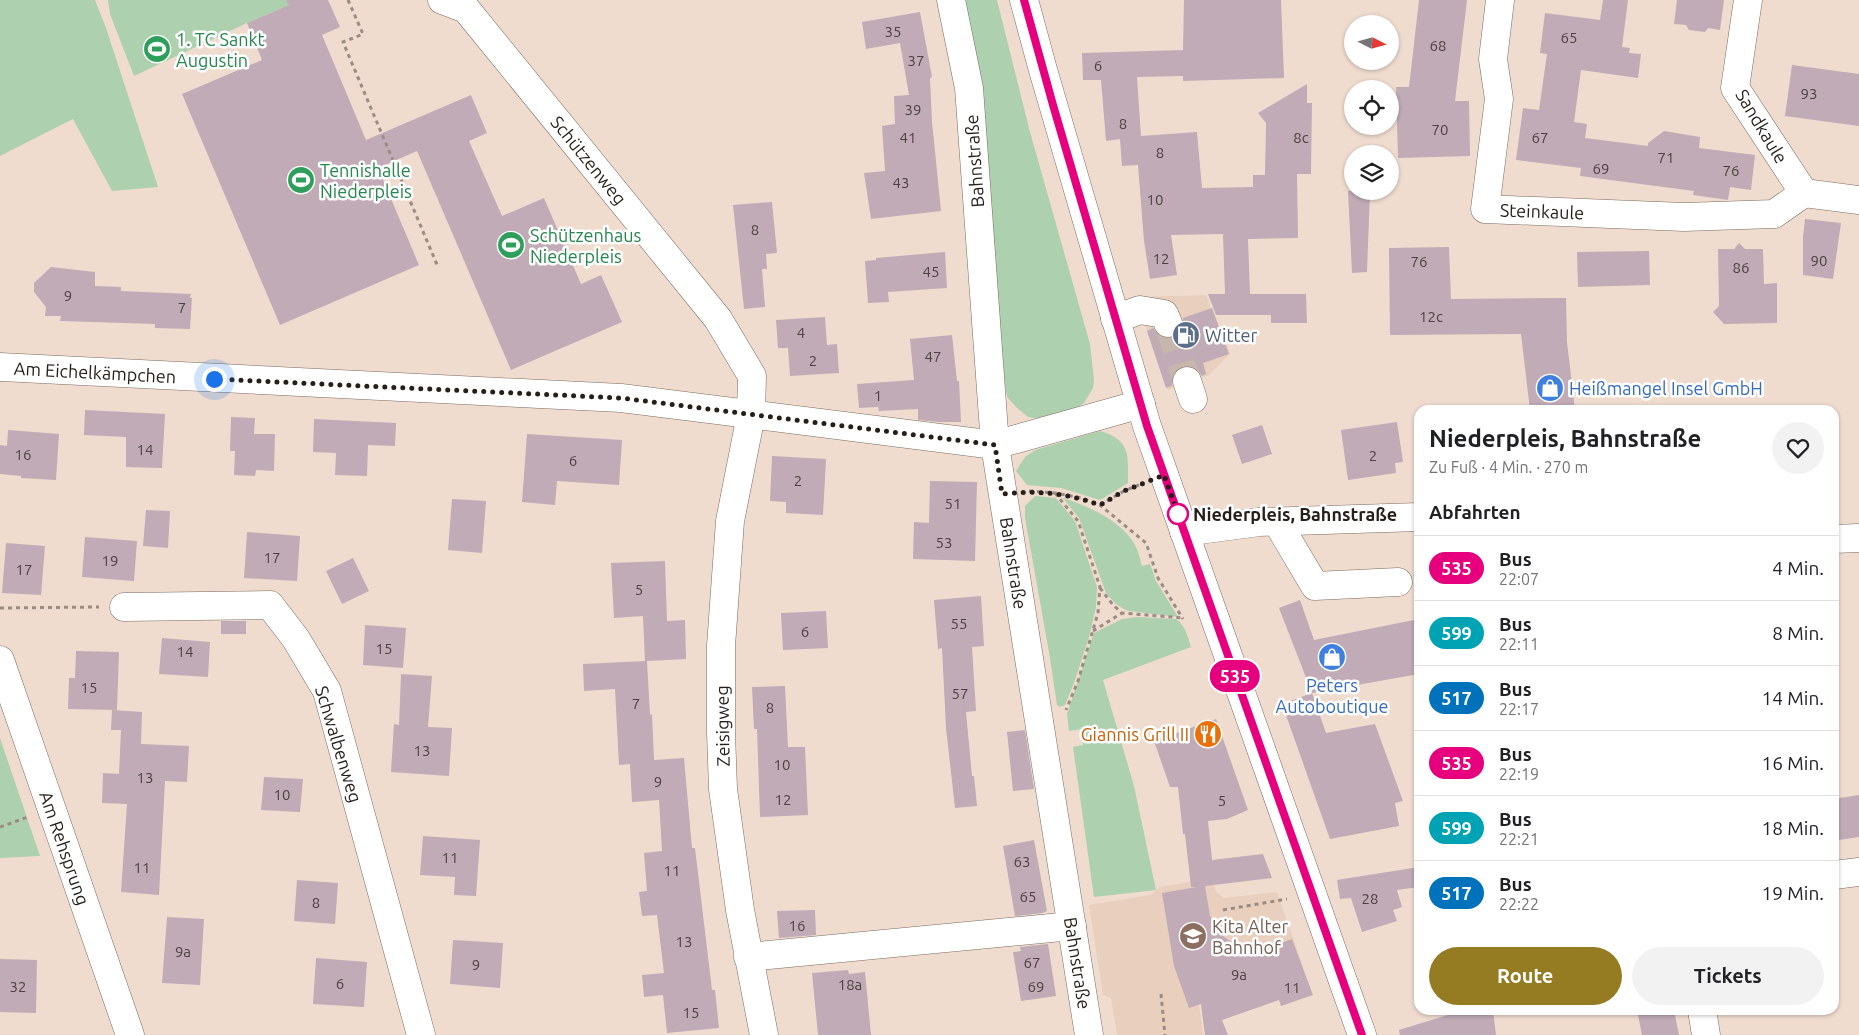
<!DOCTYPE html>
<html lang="de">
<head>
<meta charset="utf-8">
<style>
	body { margin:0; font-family:Ubuntu,sans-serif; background:#f2f2f2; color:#202124; height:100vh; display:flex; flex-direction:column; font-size:19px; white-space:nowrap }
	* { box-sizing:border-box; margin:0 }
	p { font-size:16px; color:#757577 }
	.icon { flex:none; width:28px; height:28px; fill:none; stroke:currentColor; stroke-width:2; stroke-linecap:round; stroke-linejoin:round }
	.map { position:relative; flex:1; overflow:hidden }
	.side { position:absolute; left:1414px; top:405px; width:425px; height:610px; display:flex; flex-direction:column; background:#fff; border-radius:15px; box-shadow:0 1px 4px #0004 }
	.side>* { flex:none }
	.badge { padding:0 10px; border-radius:16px; font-size:18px; line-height:32px }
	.needle { width:32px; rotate:96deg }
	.tools { position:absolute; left:1344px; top:15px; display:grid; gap:10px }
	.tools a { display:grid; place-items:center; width:55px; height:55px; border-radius:50%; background:#fff; box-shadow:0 1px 4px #0004; font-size:25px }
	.you { position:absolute; width:25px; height:25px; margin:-12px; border:4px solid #fff; border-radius:50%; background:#1a73e8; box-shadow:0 0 0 8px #1a73e833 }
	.map>.badge { position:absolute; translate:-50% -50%; box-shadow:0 0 0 2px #fff }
	h2 { padding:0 15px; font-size:19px; line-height:45px }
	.round { display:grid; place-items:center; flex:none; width:52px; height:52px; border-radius:26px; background:#f2f2f2 }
	.head { display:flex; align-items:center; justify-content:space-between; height:85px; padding:0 15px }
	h1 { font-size:24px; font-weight:700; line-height:38px }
	.cta { display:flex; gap:10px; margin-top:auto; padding:10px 15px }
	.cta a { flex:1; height:58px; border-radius:30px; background:#957b22; color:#fff; font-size:20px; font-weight:700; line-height:58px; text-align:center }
	.cta a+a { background:#f2f2f2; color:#202124 }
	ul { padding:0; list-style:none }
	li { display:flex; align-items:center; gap:15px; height:65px; padding:0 15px; border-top:1px solid #e0e0e0 }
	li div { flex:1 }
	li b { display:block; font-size:19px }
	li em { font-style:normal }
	li .badge { min-width:55px; font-weight:700; text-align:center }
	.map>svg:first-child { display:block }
	.built { fill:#e9cfbd }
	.green { fill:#add0ae }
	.building { fill:#c0abb6 }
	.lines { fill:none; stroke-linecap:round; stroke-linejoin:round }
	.minor-tunnel { stroke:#c7b6ab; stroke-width:28; stroke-dasharray:28 14; stroke-linecap:butt }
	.minor-casing { stroke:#7b6a5e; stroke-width:29 }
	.major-casing { stroke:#7b6a5e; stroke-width:29 }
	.path { stroke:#9b8c83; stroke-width:3; stroke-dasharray:4 4; stroke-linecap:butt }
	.minor { stroke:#fff; stroke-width:28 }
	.major { stroke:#fff; stroke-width:28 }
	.line-casing { stroke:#fff; stroke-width:11 }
	.line { stroke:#e6007e; stroke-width:8 }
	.walk { stroke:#251e19; stroke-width:5; stroke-dasharray:0 9 }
	.stop-dot { fill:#fff; stroke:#e6007e; stroke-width:2.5 }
	.labels { text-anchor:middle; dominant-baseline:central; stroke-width:5; stroke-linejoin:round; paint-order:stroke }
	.number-label { font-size:15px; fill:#4c4140 }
	.leisure-label { font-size:18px; fill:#27864d; stroke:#fff; text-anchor:start }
	.street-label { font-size:18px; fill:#251e19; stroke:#fff }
	.service-label { font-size:18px; fill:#4e5e75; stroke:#fff; text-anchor:start }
	.shop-label { font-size:18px; fill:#366cbe; stroke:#fff; text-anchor:start }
	.stop-label { font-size:18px; font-weight:bold; fill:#251e19; stroke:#fff; text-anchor:start }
	.food-label { font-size:18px; fill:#c56008; stroke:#fff; text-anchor:end }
	.education-label { font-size:18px; fill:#785e54; stroke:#fff; text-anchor:start }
</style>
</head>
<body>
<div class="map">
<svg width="1859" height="1035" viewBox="0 0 1859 1035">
	<rect width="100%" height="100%" fill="#f0dccf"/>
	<!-- built -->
	<g class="built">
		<polygon points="1206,295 1230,354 1209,375 1168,390 1135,297"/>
		<polygon points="1212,878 1216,892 1224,898 1277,892 1303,967 1199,1004 1203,1035 1117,1035 1111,998 1103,995 1089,905 1150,895 1160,887"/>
	</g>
	<!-- green -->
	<g class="green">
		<polygon points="0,0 95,0 106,28 158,187 112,191 73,119 0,156"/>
		<polygon points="108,0 301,0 247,23 134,76 110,14"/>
		<polygon points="963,0 997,0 1030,132 1090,344 1094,380 1093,388 1084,403 1076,409 1044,420 1028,417 1016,407 1007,397 1002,364 992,212 982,95"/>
		<path d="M1100,431c31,9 28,24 28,52l-28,17 -39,-12 -34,-3 -11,-14 9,-14 10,-7z"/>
		<polygon points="1035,496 1056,498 1075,521 1097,587 1096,607 1089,637 1074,683 1065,705 1060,707 1057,705 1049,652 1025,518 1025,506"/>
		<path d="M1063,498c26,8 61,24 73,49 3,6 4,13 6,19l8,-2 6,17 22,36 -49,-6c-10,-3 -16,-10 -23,-18l-27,-75z"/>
		<path d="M1137,617l39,2c9,6 12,18 15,28l-88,33 31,106 22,104 -62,7 -21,-150 10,-2 -2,-16 -12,2 -2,-17 27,-81 28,-14z"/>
		<polygon points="0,738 40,856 0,858"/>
	</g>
	<!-- building -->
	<g class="building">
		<polygon points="286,0 328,0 340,27 322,35 366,140 471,95 487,133 469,141 502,216 544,198 581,284 601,275 622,322 511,370 417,151 378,168 419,265 280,325 182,94 262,60 247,23 289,5"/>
		<polygon points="1184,0 1281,0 1284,78 1183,81 1183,76 1137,77 1141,136 1197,132 1202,188 1253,187 1253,175 1265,175 1266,123 1258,113 1307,84 1307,103 1312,103 1311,174 1297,174 1298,238 1248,239 1250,294 1306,294 1307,323 1271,323 1271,315 1216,315 1208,294 1225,294 1223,234 1171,235 1177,275 1150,279 1144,241 1138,165 1122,166 1120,139 1106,141 1101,80 1083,80 1082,53 1183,50"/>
		<polygon points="1419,0 1467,0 1455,101 1469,101 1470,156 1398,158 1396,87 1409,87"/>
		<polygon points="1603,0 1628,0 1622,47 1630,48 1629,53 1641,54 1638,78 1581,70 1574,122 1587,124 1585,138 1648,146 1648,143 1664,131 1700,137 1699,148 1755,155 1751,190 1730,187 1728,200 1693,195 1694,191 1580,176 1581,168 1516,160 1523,108 1539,110 1547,54 1540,53 1545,13 1600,20"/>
		<polygon points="1677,0 1724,0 1720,30 1708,28 1705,32 1689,30 1686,25 1674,24"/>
		<polygon points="920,12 932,77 930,78 932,122 941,211 871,219 864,173 885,171 882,126 895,124 894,96 909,95 900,43 866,49 862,22"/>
		<polygon points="1792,65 1859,74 1859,126 1785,116"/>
		<polygon points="1348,191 1370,191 1367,272 1352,273"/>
		<polygon points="772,202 777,253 766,254 767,269 762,269 765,307 744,309 733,205"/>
		<polygon points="1805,219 1841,223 1833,279 1803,275 1803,237"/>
		<polygon points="1739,243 1745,249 1763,249 1764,284 1777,283 1777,323 1724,324 1713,312 1719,306 1718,249 1734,249"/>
		<polygon points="1449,247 1451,299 1566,298 1567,342 1575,410 1530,410 1521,334 1390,335 1389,248"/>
		<polygon points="1649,251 1650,285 1578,287 1577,252"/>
		<polygon points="945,252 947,288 888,292 889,302 868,303 865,261 876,260 876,258"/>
		<polygon points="51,267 95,272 95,286 121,287 121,291 191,294 190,298 192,298 190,329 155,328 155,324 60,321 61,316 45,316 46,307 34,292 34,283"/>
		<polygon points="1212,308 1229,354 1203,363 1206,374 1202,376 1198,370 1191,366 1182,366 1176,370 1172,377 1172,386 1166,388 1147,331 1153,328 1159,336 1166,338 1174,337 1181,332 1183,325 1183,318"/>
		<polygon points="825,317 827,345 837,344 839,373 790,376 788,348 778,348 776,320"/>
		<polygon points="952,335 957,381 959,381 961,422 939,422 918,420 918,409 879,411 878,407 859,408 857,384 914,380 910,339"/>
		<polygon points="85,410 165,414 162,468 126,467 126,437 84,435"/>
		<polygon points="231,417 255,418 254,434 275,434 274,471 256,470 255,476 234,475 235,451 230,451"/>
		<polygon points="314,419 396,423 395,446 368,445 367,476 335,475 336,453 313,452"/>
		<polygon points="1397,422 1403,462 1395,463 1396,473 1348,480 1341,430"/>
		<polygon points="1262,425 1272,454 1242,464 1232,435"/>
		<polygon points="8,430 59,434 56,480 21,478 21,476 0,474 0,445 7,446"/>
		<polygon points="527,434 622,440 619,485 557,481 555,505 522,502"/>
		<polygon points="772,456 826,459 823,515 786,513 786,502 770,501"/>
		<polygon points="930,481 977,482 975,561 913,559 914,522 929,523"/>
		<polygon points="452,499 486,501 482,553 448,550"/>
		<polygon points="146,510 170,511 168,548 143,546"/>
		<polygon points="247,532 300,536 297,581 244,578"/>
		<polygon points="85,537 137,541 134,581 82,577"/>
		<polygon points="6,543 45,546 41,595 2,593"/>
		<polygon points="353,558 369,591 342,604 326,571"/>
		<polygon points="665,561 667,621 685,620 686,659 647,661 650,715 652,714 654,760 684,758 692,848 695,848 712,990 715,990 719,1028 667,1033 663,995 644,997 642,975 664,973 657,915 642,916 639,892 647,891 644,853 662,851 659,800 632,802 630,764 619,765 615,689 584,691 583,664 645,661 643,616 614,618 611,563"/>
		<polygon points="981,596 984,646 972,647 976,711 966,712 972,776 974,776 977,806 955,808 946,728 942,648 938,649 934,600"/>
		<polygon points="1300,600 1314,640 1419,619 1419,674 1312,693 1279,608"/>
		<polygon points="826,611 828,648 783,650 781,613"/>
		<rect x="221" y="621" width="25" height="13"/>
		<polygon points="365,625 406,628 403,668 363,665"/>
		<polygon points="162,638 210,642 208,677 159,674"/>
		<polygon points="76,651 119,652 117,710 68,709 69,678 75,678"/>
		<polygon points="401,674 432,676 428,727 452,728 449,776 391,772 394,724 399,725"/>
		<polygon points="785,686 788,747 805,747 808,815 760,817 757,729 754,729 752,687"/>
		<polygon points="1312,693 1326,733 1375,724 1403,801 1395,803 1399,826 1330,839 1282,704"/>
		<polygon points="112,710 142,712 141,744 189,746 187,782 165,781 159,895 121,892 127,804 102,803 103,773 119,774 121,730 111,730"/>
		<polygon points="1216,719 1248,810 1227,819 1208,821 1212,860 1263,854 1272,878 1205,886 1210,916 1219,925 1224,937 1245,951 1263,945 1265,949 1292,939 1313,995 1281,1006 1279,1000 1222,1020 1228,1035 1205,1035 1201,1004 1189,1008 1174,966 1162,893 1197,887 1191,887 1185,834 1183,834 1178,787 1170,787 1154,741"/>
		<polygon points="1025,730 1034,789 1013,791 1007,732"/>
		<polygon points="264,777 303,779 300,812 261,810"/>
		<polygon points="1859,795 1859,837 1839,840 1838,837 1834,838 1834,799"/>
		<polygon points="423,836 480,840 476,896 454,895 455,877 420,875"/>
		<polygon points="1034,840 1047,911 1043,913 1015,916 1003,846"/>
		<polygon points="1419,867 1419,887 1397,890 1402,907 1393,910 1397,921 1362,932 1351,898 1340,899 1337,880"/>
		<polygon points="297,880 338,883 335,924 294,921"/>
		<polygon points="815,910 816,935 779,938 777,911"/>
		<polygon points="167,917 204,919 200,985 162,983"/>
		<polygon points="453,940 503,943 500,988 450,984"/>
		<polygon points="1048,944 1056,996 1021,1001 1013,952 1021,951 1020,947"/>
		<polygon points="316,958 367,962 364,1007 313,1004"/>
		<polygon points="0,959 37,960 36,1013 0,1012"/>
		<polygon points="848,970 849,974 865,972 871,1035 818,1035 812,973"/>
		<polygon points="1464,1010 1493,1010 1496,1035 1400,1035 1399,1030"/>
		<polygon points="1637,1010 1674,1010 1679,1035 1642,1035"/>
	</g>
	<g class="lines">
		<!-- minor-tunnel -->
		<polyline class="minor-tunnel" points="1168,323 1187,381"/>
		<!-- minor casing -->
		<g class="minor-casing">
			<g id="minor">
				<polyline points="442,0 466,9 718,319 752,376 751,415 730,521 721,646 721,733 723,789 740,910 764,1035"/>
				<polyline points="951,0 969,88 995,445 1089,1035"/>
				<polyline points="1500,0 1493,59 1499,99 1485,209 1684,217 1774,214 1804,193"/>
				<polyline points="1748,0 1735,88 1804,193 1859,200"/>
				<polyline points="1115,319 1140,310 1164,314 1168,323"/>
				<polyline points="0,367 621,398 995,445 1141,404"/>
				<polyline points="1187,381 1193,399"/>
				<polyline points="1277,522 1315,586 1398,582"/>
				<polyline points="1184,532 1259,522 1419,517"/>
				<polyline points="1834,539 1859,538"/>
				<polyline points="124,607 270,605 296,639 327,691 421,1035"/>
				<polyline points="0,660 130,1035"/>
				<polyline points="1834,875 1859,872"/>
				<polyline points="748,957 1072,926"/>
				<polyline points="1702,1010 1706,1035"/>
			</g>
		</g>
		<!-- major casing -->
		<g class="major-casing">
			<polyline id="major" points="1024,0 1043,70 1147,426 1362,1035"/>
		</g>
		<!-- path -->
		<g class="path">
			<polyline points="348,0 363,34 343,42 438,267"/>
			<polyline points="1029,491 1055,493 1082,498 1100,505 1146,543 1158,578 1183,619"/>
			<polyline points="1055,493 1078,521 1100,587 1098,613 1078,681 1066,710"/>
			<polyline points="1100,505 1124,491 1139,485"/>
			<polyline points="1100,588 1113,605 1122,613 1184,618"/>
			<polyline points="0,608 99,607"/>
			<polyline points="1093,631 1122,613"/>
			<polyline points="0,827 28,817"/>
			<polyline points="1223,910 1287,899"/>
			<polyline points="1161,994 1165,1035"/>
		</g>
		<!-- minor -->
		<use href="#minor" class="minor"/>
		<!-- major -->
		<use href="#major" class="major"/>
	</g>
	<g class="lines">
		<!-- line casing -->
		<g class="line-casing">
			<polyline id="line" points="1024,0 1053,105 1147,426 1362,1035"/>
		</g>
		<!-- line -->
		<use href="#line" class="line"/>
		<!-- walk -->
		<path class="walk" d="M214,379l407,19 374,47 7,49c36,-4 63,-1 98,11l24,-14 40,-16 15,41 -1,-2"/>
	</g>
	<!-- icons -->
	<defs>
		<g id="stadium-disc" transform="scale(1.4375)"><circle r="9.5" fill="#2e9e5b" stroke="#fff"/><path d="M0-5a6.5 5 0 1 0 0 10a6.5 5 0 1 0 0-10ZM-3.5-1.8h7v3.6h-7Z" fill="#fff"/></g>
		<g id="fuel-disc" transform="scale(1.4375)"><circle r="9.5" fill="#5c6f8a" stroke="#fff"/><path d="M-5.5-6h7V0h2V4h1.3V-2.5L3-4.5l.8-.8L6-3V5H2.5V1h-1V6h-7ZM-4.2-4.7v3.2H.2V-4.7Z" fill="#fff"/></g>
		<g id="shop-disc" transform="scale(1.4375)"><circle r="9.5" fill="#3f7fe0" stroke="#fff"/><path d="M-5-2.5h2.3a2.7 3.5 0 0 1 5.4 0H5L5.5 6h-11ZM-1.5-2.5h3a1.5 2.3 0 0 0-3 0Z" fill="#fff"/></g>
		<g id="restaurant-disc" transform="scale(1.4375)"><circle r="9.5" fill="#e8710a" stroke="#fff"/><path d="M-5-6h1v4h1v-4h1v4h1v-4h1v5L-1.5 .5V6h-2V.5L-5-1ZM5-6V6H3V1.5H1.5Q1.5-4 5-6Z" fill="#fff"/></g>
		<g id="school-disc" transform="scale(1.4375)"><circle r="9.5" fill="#8d6e63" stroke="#fff"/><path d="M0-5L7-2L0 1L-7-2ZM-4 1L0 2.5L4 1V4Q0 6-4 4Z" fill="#fff"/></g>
	</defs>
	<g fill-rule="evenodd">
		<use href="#stadium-disc" x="157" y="49"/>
		<use href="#stadium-disc" x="301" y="180"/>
		<use href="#stadium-disc" x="511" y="245"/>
		<use href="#fuel-disc" x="1186" y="335"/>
		<use href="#shop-disc" x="1550" y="388"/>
		<use href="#shop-disc" x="1332" y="657"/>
		<use href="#restaurant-disc" x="1208" y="734"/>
		<use href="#school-disc" x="1193" y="936"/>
	</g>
	<!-- markers -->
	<circle class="stop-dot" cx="1178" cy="514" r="10"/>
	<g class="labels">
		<!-- number labels -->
		<g class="number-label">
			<text x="893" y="31">35</text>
			<text x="1569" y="37">65</text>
			<text x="1438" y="45">68</text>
			<text x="916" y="60">37</text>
			<text x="1098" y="65">6</text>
			<text x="1809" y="93">93</text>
			<text x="913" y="109">39</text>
			<text x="1123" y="123">8</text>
			<text x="1440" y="129">70</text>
			<text x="908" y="137">41</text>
			<text x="1301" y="137">8c</text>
			<text x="1540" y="137">67</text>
			<text x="1160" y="152">8</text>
			<text x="1666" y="157">71</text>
			<text x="1601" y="168">69</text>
			<text x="1731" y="170">76</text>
			<text x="901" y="182">43</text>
			<text x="1155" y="199">10</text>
			<text x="755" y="229">8</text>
			<text x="1161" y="258">12</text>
			<text x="1819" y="260">90</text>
			<text x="1419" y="261">76</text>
			<text x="1741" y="267">86</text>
			<text x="931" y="271">45</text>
			<text x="68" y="295">9</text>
			<text x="182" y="307">7</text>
			<text x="1431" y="316">12c</text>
			<text x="801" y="332">4</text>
			<text x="933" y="356">47</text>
			<text x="813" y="360">2</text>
			<text x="878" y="395">1</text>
			<text x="145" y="449">14</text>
			<text x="23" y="454">16</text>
			<text x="1373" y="455">2</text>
			<text x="573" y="460">6</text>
			<text x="798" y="480">2</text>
			<text x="953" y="503">51</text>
			<text x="944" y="542">53</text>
			<text x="272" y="557">17</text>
			<text x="110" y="560">19</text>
			<text x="24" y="569">17</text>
			<text x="639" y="589">5</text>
			<text x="959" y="623">55</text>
			<text x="805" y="631">6</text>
			<text x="384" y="648">15</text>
			<text x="185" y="651">14</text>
			<text x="89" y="687">15</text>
			<text x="960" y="693">57</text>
			<text x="636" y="703">7</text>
			<text x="770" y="707">8</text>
			<text x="422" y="750">13</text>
			<text x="782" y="764">10</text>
			<text x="145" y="777">13</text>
			<text x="658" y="781">9</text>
			<text x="282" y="794">10</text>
			<text x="783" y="799">12</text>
			<text x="1222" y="800">5</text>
			<text x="450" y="857">11</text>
			<text x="1022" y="861">63</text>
			<text x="142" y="867">11</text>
			<text x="672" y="870">11</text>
			<text x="1028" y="896">65</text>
			<text x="1370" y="898">28</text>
			<text x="316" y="902">8</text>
			<text x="797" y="925">16</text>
			<text x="684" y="941">13</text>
			<text x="183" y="951">9a</text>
			<text x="1032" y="962">67</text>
			<text x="476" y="964">9</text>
			<text x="1239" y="974">9a</text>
			<text x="340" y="983">6</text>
			<text x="850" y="984">18a</text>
			<text x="18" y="986">32</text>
			<text x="1036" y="986">69</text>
			<text x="1292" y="987">11</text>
			<text x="691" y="1012">15</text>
		</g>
		<!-- leisure labels -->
		<g class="leisure-label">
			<text x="176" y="39">1. TC Sankt<tspan x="176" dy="21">Augustin</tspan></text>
			<text x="320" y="170">Tennishalle<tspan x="320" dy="21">Niederpleis</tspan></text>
			<text x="530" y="235">Schützenhaus<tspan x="530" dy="21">Niederpleis</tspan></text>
		</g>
		<!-- street labels -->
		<g class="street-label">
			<text transform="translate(1762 126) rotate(59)">Sandkaule</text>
			<text transform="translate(589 160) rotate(51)">Schützenweg</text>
			<text transform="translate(974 161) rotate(-94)">Bahnstraße</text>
			<text transform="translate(1542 211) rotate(2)">Steinkaule</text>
			<text transform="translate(95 372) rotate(3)">Am Eichelkämpchen</text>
			<text transform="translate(1014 563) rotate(81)">Bahnstraße</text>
			<text transform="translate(722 726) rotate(-91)">Zeisigweg</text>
			<text transform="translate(339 744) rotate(73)">Schwalbenweg</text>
			<text transform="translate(65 848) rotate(71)">Am Rehsprung</text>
			<text transform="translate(1078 963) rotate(81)">Bahnstraße</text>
		</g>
		<!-- service labels -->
		<g class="service-label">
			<text x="1205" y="335">Witter</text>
		</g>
		<!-- shop labels -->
		<g class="shop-label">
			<text x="1569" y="388">Heißmangel Insel GmbH</text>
			<text x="1332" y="685" text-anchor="middle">Peters<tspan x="1332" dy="21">Autoboutique</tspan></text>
		</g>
		<!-- stop labels -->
		<g class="stop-label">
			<text x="1193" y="514">Niederpleis, Bahnstraße</text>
		</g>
		<!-- food labels -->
		<g class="food-label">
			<text x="1189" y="734">Giannis Grill II</text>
		</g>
		<!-- education labels -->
		<g class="education-label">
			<text x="1212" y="926">Kita Alter<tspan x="1212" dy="21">Bahnhof</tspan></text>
		</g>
	</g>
</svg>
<div class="tools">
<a><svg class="needle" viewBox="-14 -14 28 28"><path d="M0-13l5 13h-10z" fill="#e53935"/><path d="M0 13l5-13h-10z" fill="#757577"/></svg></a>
<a><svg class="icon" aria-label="locate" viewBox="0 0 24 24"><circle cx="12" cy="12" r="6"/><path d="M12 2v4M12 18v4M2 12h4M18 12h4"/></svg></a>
<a><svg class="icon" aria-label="layers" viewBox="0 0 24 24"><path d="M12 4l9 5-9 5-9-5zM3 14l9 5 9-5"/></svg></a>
</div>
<div class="you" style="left:214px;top:379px"></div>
<b class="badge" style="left:1235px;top:676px;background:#e6007e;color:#fff">535</b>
<section class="side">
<div class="head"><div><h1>Niederpleis, Bahnstraße</h1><p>Zu Fuß · 4 Min. · 270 m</p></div><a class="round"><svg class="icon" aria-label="heart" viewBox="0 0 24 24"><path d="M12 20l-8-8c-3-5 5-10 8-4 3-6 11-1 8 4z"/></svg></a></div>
<h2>Abfahrten</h2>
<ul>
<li><span class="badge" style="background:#e6007e;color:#fff">535</span><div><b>Bus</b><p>22:07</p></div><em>4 Min.</em></li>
<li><span class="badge" style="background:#00a3b4;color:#fff">599</span><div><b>Bus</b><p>22:11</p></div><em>8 Min.</em></li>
<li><span class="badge" style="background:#0072bc;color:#fff">517</span><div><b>Bus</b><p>22:17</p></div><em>14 Min.</em></li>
<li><span class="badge" style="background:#e6007e;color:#fff">535</span><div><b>Bus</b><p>22:19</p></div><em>16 Min.</em></li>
<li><span class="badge" style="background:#00a3b4;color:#fff">599</span><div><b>Bus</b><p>22:21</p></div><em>18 Min.</em></li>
<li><span class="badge" style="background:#0072bc;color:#fff">517</span><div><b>Bus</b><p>22:22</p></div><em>19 Min.</em></li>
</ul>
<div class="cta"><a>Route</a><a>Tickets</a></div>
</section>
</div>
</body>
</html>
